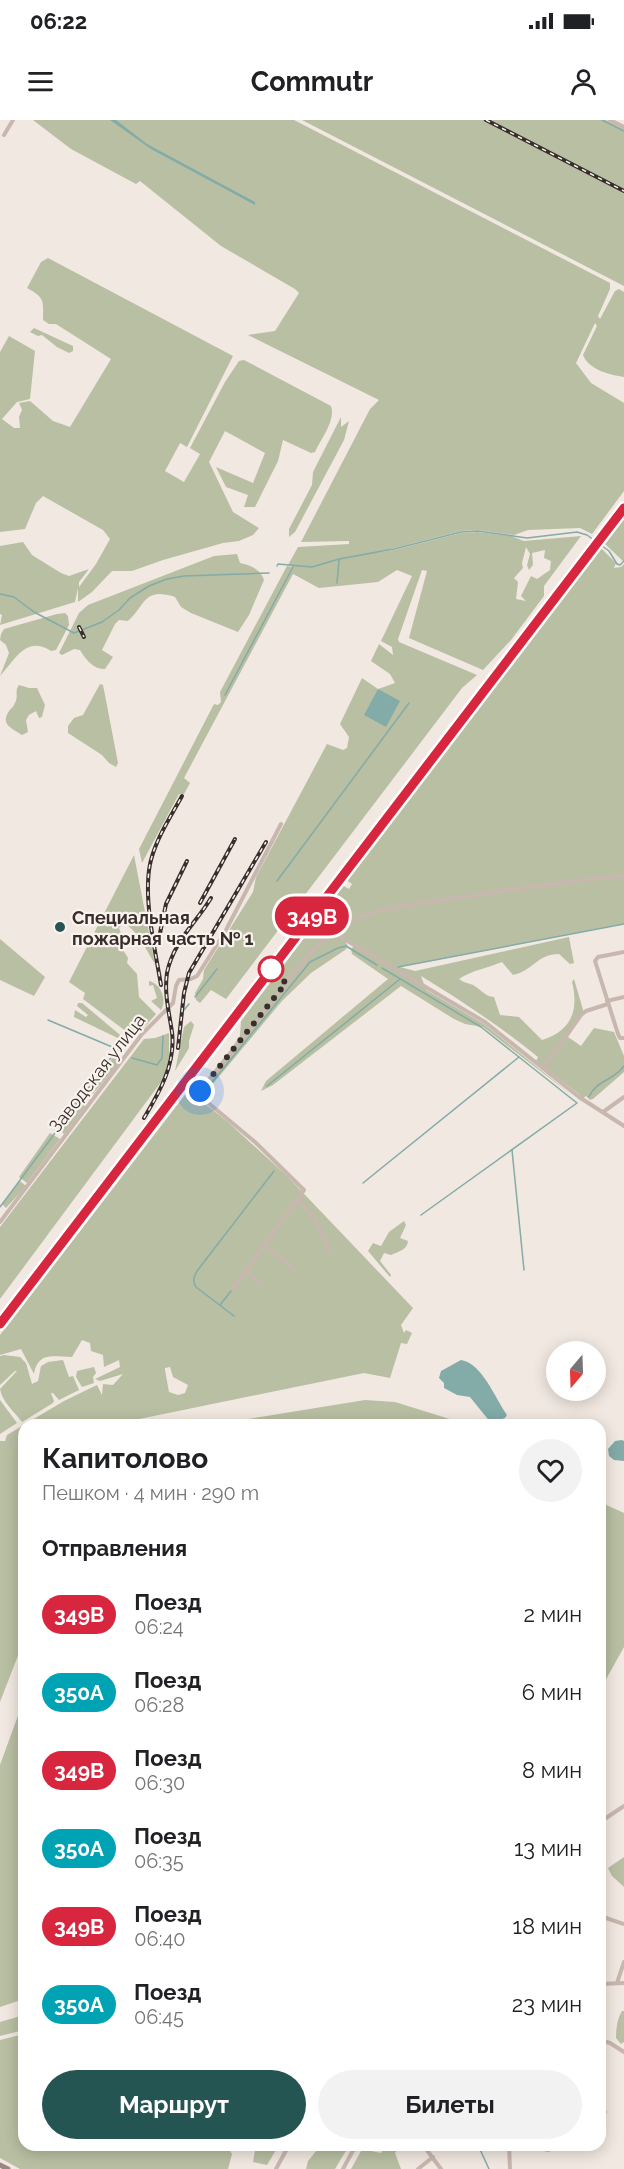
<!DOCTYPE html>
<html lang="ru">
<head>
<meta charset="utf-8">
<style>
	body { margin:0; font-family:Raleway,sans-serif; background:#f2f2f2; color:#202124; height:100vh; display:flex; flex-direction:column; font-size:22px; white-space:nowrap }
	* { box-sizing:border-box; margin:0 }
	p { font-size:20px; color:#757577 }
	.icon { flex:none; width:33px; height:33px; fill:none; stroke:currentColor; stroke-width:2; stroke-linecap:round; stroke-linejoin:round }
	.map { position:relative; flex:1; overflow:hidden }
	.details { position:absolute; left:18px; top:1299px; width:588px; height:732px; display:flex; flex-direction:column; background:#fff; border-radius:18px; box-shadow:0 3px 15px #0003 }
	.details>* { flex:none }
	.badge { padding:0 12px; border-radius:20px; font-size:21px; line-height:39px }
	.needle { width:39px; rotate:199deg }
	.buttons { position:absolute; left:546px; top:1221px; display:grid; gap:12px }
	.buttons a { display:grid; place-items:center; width:60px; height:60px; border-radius:50%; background:#fff; box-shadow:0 3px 15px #0003; font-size:30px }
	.you { position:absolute; width:30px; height:30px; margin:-15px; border:4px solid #fff; border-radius:50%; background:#1a73e8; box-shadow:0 0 0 9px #1a73e833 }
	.map>.badge { position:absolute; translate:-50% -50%; box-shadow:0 0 0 3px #fff }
	h2 { padding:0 24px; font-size:22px; line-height:54px }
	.round { display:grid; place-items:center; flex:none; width:63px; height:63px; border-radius:32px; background:#f2f2f2 }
	.headline { display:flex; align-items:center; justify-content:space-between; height:102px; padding:0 24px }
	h1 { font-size:28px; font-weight:700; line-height:45px }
	.primary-button { display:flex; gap:12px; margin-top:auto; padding:12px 24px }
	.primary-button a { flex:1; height:69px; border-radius:36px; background:#255553; color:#fff; font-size:24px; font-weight:700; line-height:69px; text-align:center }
	.primary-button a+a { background:#f2f2f2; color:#202124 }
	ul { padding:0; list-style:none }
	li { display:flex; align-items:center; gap:18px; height:78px; padding:0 24px }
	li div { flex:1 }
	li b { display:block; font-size:22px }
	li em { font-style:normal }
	li .badge { min-width:66px; font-weight:700; text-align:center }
	.status { display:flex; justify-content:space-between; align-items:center; height:42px; padding:0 30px; background:#fff; direction:ltr }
	.status svg { height:16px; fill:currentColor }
	header { display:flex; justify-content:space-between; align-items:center; height:78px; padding:0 24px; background:#fff; font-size:27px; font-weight:700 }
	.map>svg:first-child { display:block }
	.green { fill:#b8bfa2; fill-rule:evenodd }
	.water { fill:#83aba8 }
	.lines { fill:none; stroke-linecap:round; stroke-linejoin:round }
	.stream { stroke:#83aba8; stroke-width:1.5 }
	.minor { stroke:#c8b7ae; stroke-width:4 }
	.secondary { stroke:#9c8780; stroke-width:5 }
	.rail-casing { stroke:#382e2c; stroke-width:4 }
	.rail { stroke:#f9f2ed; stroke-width:1.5; stroke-dasharray:4.5; stroke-linecap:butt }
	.line-casing { stroke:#fff; stroke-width:14 }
	.line { stroke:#d7263d; stroke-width:9 }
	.walk { stroke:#382e2c; stroke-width:6; stroke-dasharray:0 10.8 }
	.poi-dot { fill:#255553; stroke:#f9f2ed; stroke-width:2 }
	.stop-dot { fill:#fff; stroke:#d7263d; stroke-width:3 }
	.labels { text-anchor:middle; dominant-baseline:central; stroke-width:4.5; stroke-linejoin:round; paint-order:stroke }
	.poi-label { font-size:18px; font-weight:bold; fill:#382e2c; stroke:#f9f2ed; text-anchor:start }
	.street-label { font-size:18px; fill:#382e2c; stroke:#f9f2ed }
</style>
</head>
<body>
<div class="status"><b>06:22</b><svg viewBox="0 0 49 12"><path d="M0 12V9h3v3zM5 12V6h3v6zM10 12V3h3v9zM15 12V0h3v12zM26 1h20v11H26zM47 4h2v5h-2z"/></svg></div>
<header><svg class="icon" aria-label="menu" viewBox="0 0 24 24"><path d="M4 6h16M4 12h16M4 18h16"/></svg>Commutr<svg class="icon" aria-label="person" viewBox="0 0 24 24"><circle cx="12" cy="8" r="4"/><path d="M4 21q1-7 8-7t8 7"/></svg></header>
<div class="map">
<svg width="624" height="2049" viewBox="0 0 624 2049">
	<rect width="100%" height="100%" fill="#f1e8e1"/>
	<!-- green -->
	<g class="green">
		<path d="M33,0h261l316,163v6l-12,27 2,3 15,-28 4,-2 5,3v85c-14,-2 -35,-7 -41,-22l14,-29 -2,-3 -19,40 15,20 33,20v88l-32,43 -12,-6 -52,2 -14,5 -36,-5 -17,1 -86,22 19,-3 67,-17 17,-1 33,4 13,5 57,-5 -37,50v10l-33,44 -28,30 -74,-32 18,-67 -5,-1 -24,69 1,3 78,33 -15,13 -236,311 -15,-9 -11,13 -4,-3 -1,-7 8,-14 1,-9 49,-78 3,-15 71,-133 16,6 4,-2 2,-11 -9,-13 22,-46 16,11 17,-6 -5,-9 -19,-13 8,-17 14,11 -1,-8 -11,-6 31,-65 -15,-6 -19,12 -59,6 -26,-14 -109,204 6,5 -6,11h-5l-37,69 -3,-14 75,-145 4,1 3,-3 -1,-10 67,-126 6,1 -5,-2 10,-18 51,-3v-3l-48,1 69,-133 9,-9 -131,-65 27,-4 24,-38 -4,-4 -74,-43 -81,-65 -4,3 -65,-35zM526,427l4,7 -3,11 2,5 4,-5 -1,-12 13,-3 -1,8 7,3 -1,9 -13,9 -6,-3 -10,20 5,5 -10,-2 2,-17 -4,-4 9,-10 -1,-5z"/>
		<polygon points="302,0 606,0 624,9 624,166"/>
		<path d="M48,138l185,98 -46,91 -7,-4 -15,28 19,11 16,-28 -10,-6 35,-66 14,-21 5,-1 87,46c5,14 -10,33 -16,46l-4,1 -28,-13 -5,21 -23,46h-11l4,-12 -22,-8 -10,-20 37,16 12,-30 -40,-22 -16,31 24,50 26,16 -6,7 -14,6 -16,2 -60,17 -31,11h-20l-20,21 -14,10v-14l-3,14 -75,23 2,-10 -2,-1v-68l23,-4 9,13 29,18 8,3 20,-7 -10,13v5l17,-23 14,-25 -7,-9 -60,-34 -7,7 -11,26 -25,3v-180l9,-16 26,15 -5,48 -13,3 -15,17 12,9h6l-1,-11 3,-7 -3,-7 11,-2 23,20 17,6 41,-68 -55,-35h-7l-6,-4c0,-18 3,-22 -16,-32l14,-26z"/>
		<polygon points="34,208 73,226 73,231 69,233 57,227 42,215 38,216 30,212"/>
		<polygon points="341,297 341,307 349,301 344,320 295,412 289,417 289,409 312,365 313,352"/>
		<polygon points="624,395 624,442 603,422"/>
		<path d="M601,428l15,15 -2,5 7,-1 3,-3v360l-224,43 15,4 154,-34 5,26 -4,1 -11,-10c-22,0 -26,17 -46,21l-11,-13c-14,6 -30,8 -43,17 5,4 9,4 14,6 9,5 11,11 21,12l6,18 19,2 23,23c30,-9 37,-31 30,-58l2,-3 10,34 -16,24 13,9 13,-18 20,4 10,24v16l-31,27 -3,1 -4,-4 -4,3 -3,-2 1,-2 -44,-34 2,-4c-37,-30 -76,-56 -117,-81l5,14 58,34 89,72 -90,-69 -18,-3 -11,-5 -53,-33 -128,99 -12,6 5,-10 122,-102 -36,-25 -1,-5 3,-3 -10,-8 4,9 -3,3 -34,23 -29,28 -76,91 -2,-3 36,-53 1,-15 77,-101 2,-7 22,-28 7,4 3,-5 -6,-4z"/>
		<path d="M237,434l3,9c11,2 21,7 24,17l-15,35 -11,17 -47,-19 -10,-6 -6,-10c-32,-10 -29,8 -47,24l-9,-1 -4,4 -13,26 11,7 -8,12c-11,1 -20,-10 -25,-19l-6,-1 -12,6 -3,-2 20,-40 9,-8 126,-49z"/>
		<path d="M65,493l3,3 1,9 -13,25 -5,1c-25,-16 -36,9 -51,25l9,-23 -3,-8 -6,-5 1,-6 3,-5 53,-15z"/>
		<polygon points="100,564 103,565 104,570 118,643 116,647 109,643 102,635 68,613 68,606 74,598 83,595"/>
		<path d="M19,565l10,3h8l8,17 -3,12 -3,1 -3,-7 -7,4 -3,5 2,12 -6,3c-10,-7 -22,-10 -13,-24 4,-5 3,-2 6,-8 4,-7 -1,-12 4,-18z"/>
		<path d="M134,735l21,109c-9,-14 -16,-32 -31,-41l-5,5 6,16 -2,6 5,8 -1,5 10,11 2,23 17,17 -16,18 -9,3 -48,-36 2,-6 -16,-11z"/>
		<polygon points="0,819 45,857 34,876 0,860"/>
		<path d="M149,861c11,2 19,19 12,29l-10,-9 6,-3 -4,-13 -4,1z"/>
		<polygon points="78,883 82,883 126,920 124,921 74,897 75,890 86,897 88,895 77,886"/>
		<polygon points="191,901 194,905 189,921 189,928 175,951 184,907"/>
		<polygon points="169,913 169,937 164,958 0,1179 0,1107 144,919 155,918"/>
		<polygon points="116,933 121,937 120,941 93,974 90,970"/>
		<path d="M188,971l10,6v8l6,-2 24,19 59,54 126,132 -12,17 3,8 2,-3 6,3 -5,11 -6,-1 -11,35 -26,-5 -254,52h-86v215l-24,62v-261h5l2,-6 57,-34 33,-16 5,10 1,-11 10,1 10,-11 -23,7 -5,-2 25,-12 -1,-7 -15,7 -1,-12 -12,-4 -1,-8 -8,-3 -10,17c-18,0 -34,-6 -38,17l-13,-25 -21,6v-20zM170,1247l3,10 15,8 -3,8 -7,2 -9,-3 -4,-22v-2z"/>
		<polygon points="79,976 87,982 86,985 64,1014 60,1010 54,1010"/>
		<polygon points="50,1013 60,1019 27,1063 19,1057"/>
		<polygon points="20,1061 26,1066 6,1088 2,1084"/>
		<path d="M404,1101l2,4 -6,13 8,3c0,8 -10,11 -17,14l-7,-2 -4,8 11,14 -1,2 -22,-26 5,-8 8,3 8,-14z"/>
		<path d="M4,1235l16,2 6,6 6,21 6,-3 3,-15 7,-4 15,-2 6,17 4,-1 6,14 -20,10 -6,-7h-2l3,8 -1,2 -31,19c-8,-11 -20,-20 -22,-33l17,-18h-2l-15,14v-29z"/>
		<polygon points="94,1247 96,1253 93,1257 94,1263 82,1267 76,1257 77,1251"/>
		<polygon points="0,1280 17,1303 0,1314"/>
		<polygon points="365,1280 395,1282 469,1305 211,1305"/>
		<polygon points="600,1382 624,1393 624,1527 600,1570 600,1463 603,1450 600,1450"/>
		<polygon points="24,1579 24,1623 21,1623 19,1627 24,1630 24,1879 0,1887 0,1645"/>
		<polygon points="624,1737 624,1767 612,1756 608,1748"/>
		<path d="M622,1891h2v31l-3,2 -5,-6c0,-9 1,-19 6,-27z"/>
		<polygon points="24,1895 24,1910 0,1916 0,1902"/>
		<polygon points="24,1914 24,2025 232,2025 230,2031 232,2034 228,2049 20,2049 0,2038 0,1920"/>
		<polygon points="256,2025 279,2025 267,2045 253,2042"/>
		<polygon points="321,2025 342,2025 347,2029 335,2049 306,2049 308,2041"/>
		<polygon points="387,2025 400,2025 395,2033 401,2049 351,2049 361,2031 366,2030 381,2033"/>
	</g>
	<!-- water -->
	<g class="water">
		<polygon points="110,0 116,0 147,24 255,82 255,85 151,29"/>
		<polygon points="378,569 400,581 386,607 364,595"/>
		<path d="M461,1240c21,3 34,38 46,55l-2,3 -14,5 -21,-26 -13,-2 -13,-7v-5l-5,-5 2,-7z"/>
		<polygon points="622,1320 624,1321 624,1341 614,1340 609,1336 608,1329 615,1321"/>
	</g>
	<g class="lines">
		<!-- stream -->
		<g class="stream">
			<polyline points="602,0 624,11"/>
			<polyline points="277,446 278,444 312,447 339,439 394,429 461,412 478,411 527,418 577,412 587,415 609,431 617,444 620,445 624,441"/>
			<polyline points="337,463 339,440"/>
			<polyline points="0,474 14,477 34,492 74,513 102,502 119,490 130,478 149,466 167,459 184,456 269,453"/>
			<polyline points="225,575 293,447"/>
			<polyline points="277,761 409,583"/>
			<polyline points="398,847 624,804"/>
			<polyline points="382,848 481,907 577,983 421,1095"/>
			<polyline points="195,877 217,849"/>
			<polyline points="184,890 189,884"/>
			<polyline points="48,900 117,929"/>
			<polyline points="132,938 157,945 162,938 163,916"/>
			<polyline points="267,966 400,859"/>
			<polyline points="205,971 310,842 338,828 346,826 377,845"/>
			<path d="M589,977c7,-17 26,-17 35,-31"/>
			<polyline points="512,1030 524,1150"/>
			<polyline points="363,1063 519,937"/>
			<polyline points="0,1087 113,935 118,929 120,932"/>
			<polyline points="220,1185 231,1171"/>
			<path d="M234,1196l-38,-29c-4,-6 -2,-10 1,-16l77,-100"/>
			<polyline points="478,2025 489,2049"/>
		</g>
		<!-- minor -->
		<g class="minor">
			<polyline points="610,0 624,7"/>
			<polyline points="4,15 13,0"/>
			<path d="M333,813c36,-28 87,-29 131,-36 53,-8 106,-17 160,-21"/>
			<polyline points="624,832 598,837 595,841 618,914 620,918 624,918"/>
			<polyline points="607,881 624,877"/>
			<polyline points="543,948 581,895 586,891 608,884"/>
			<polyline points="603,992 624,977"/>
			<polyline points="298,1081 314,1097 330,1131"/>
			<polyline points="0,1102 142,914 173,883 176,866 179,860 191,859 197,856 225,812 281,704"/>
			<polyline points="265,1125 294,1150"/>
			<polyline points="246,1151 260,1163"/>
			<polyline points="233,1169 304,1070 255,1022 206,981 199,972 316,826 329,815 339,816 485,902 579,977 624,1006"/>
			<polyline points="600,1702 624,1686"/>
			<polyline points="600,1796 624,1804"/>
			<polyline points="617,1863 624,1842"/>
			<polyline points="600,1864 624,1863"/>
			<polyline points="600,1920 610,1923 624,1932"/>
			<polyline points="600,1969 602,1969"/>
			<polyline points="600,1995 605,1992"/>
			<polyline points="423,2025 441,2049"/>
			<polyline points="509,2025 510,2049"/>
			<polyline points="540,2025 542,2028 548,2030 561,2025"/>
			<polyline points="276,2049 289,2025"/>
			<polyline points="343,2049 356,2025"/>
			<polyline points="418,2049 433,2037"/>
		</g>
		<!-- secondary -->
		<polyline class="secondary" points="0,2045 8,2049"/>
		<!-- rail casing -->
		<g class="rail-casing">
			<g id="rail">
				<polyline points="486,0 624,71"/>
				<polyline points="79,507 84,517"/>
				<polyline points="200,783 235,719"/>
				<polyline points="159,818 166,784 187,741"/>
				<path d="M161,865c-6,-36 -19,-91 -10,-125 6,-23 20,-44 31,-64"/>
				<polyline points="178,928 184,873 189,853 266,722"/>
				<path d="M144,998c15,-25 32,-54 28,-86 -3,-20 -8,-39 -5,-59 6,-31 29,-50 44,-75"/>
				<polyline points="0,1200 321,778 624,383"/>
			</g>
		</g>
		<!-- rail -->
		<use href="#rail" class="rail"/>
	</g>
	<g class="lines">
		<!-- line casing -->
		<g class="line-casing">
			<polyline id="line" points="0,1204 624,388"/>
		</g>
		<!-- line -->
		<use href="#line" class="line"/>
		<!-- walk -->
		<polyline class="walk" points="200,971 286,863 271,849"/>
	</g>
	<!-- markers -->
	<circle class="poi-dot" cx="60" cy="807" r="6"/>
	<circle class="stop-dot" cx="271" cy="849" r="12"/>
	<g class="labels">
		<!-- poi labels -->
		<g class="poi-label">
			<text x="72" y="797">Специальная<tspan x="72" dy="21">пожарная часть № 1</tspan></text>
		</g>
		<!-- street labels -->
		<g class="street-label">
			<text transform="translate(97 953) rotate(-52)">Заводская улица</text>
		</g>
	</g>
</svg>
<div class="buttons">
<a><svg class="needle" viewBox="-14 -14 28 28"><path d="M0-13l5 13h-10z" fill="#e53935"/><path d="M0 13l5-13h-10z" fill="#757577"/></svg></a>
</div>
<div class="you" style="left:200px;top:971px"></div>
<b class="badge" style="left:312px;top:796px;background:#d7263d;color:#fff">349В</b>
<section class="details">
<div class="headline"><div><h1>Капитолово</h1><p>Пешком · 4 мин · 290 m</p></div><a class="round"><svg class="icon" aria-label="heart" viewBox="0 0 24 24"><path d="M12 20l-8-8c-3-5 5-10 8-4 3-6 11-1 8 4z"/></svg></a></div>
<h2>Отправления</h2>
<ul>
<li><span class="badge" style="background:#d7263d;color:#fff">349В</span><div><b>Поезд</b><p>06:24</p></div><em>2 мин</em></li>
<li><span class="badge" style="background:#00a3b4;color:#fff">350А</span><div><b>Поезд</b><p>06:28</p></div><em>6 мин</em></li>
<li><span class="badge" style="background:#d7263d;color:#fff">349В</span><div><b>Поезд</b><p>06:30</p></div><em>8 мин</em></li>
<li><span class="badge" style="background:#00a3b4;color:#fff">350А</span><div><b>Поезд</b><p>06:35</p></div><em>13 мин</em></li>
<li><span class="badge" style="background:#d7263d;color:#fff">349В</span><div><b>Поезд</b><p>06:40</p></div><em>18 мин</em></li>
<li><span class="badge" style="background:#00a3b4;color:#fff">350А</span><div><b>Поезд</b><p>06:45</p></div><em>23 мин</em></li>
</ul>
<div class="primary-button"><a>Маршрут</a><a>Билеты</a></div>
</section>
</div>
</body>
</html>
